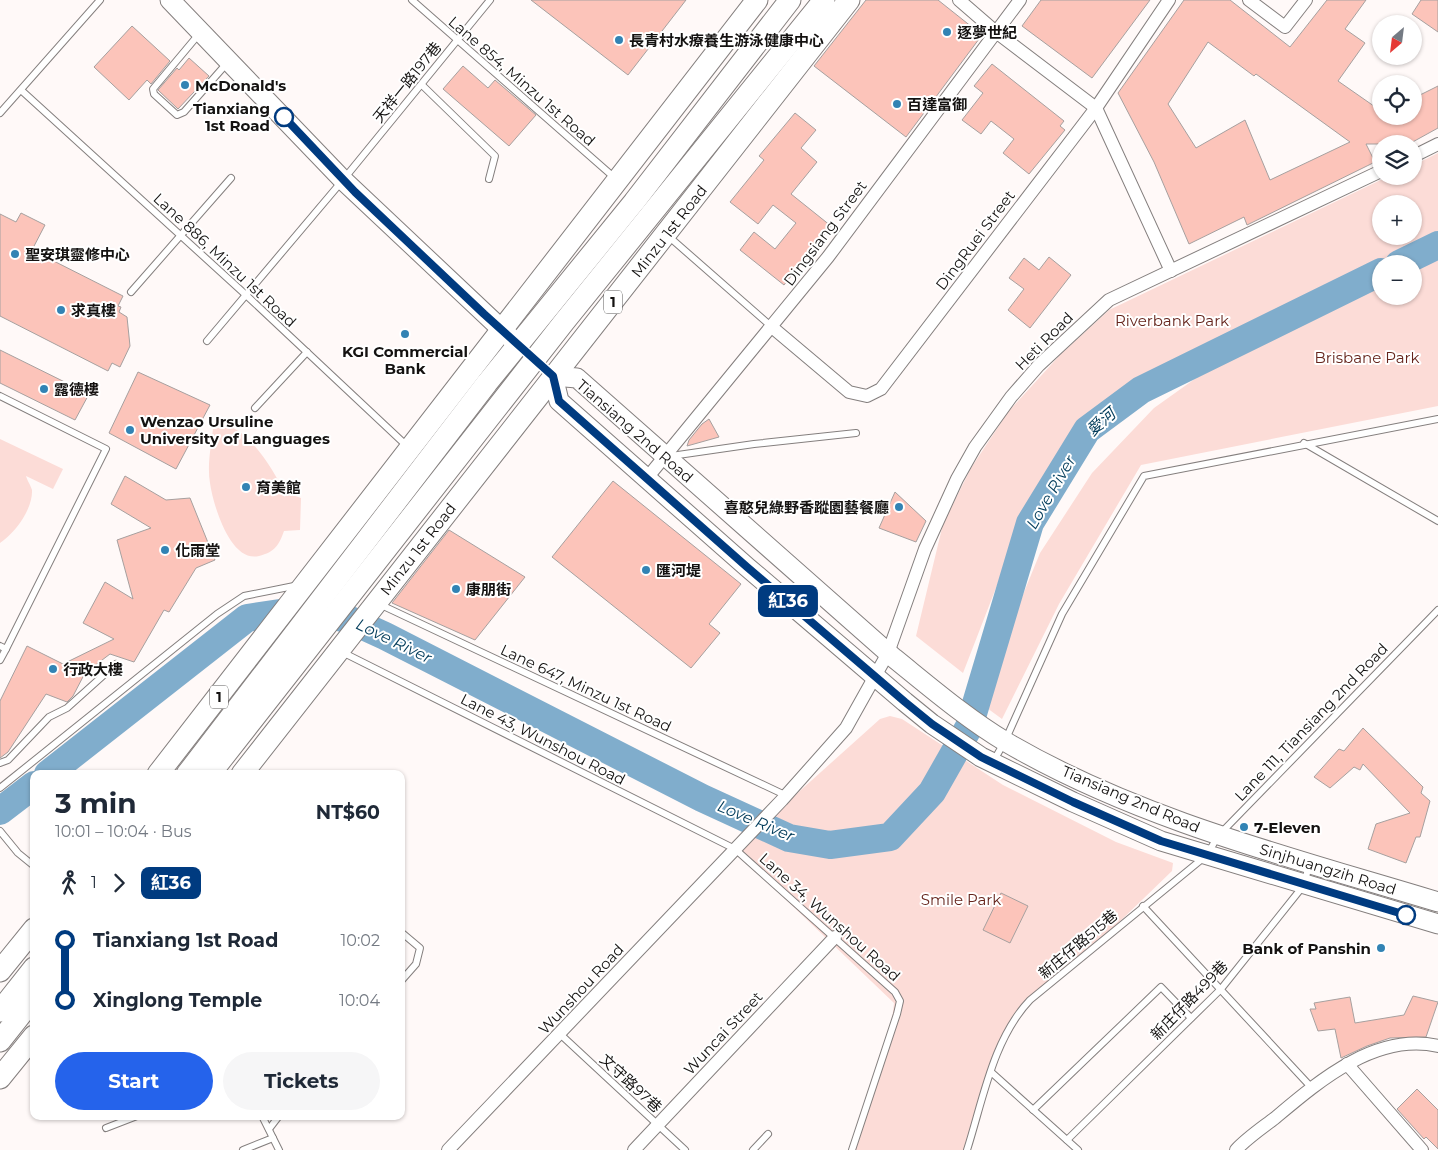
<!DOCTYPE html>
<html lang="en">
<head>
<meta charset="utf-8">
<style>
	body { margin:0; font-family:Montserrat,"Noto Sans TC",sans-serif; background:#f6f6f7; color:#1f2937; height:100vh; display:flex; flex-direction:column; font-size:19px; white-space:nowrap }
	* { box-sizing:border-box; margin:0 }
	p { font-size:16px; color:#747a83 }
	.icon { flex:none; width:28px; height:28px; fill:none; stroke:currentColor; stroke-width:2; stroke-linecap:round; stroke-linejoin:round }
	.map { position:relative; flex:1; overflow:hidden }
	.sheet { position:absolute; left:30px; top:770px; width:375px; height:350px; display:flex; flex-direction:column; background:#fff; border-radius:10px; box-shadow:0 1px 4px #0004 }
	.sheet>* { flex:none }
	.badge { padding:0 10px; border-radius:8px; font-size:18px; line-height:32px }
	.needle { width:32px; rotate:208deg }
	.buttons { position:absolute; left:1372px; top:15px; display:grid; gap:10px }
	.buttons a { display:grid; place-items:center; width:50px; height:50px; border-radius:50%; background:#fff; box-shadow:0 1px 4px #0004; font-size:25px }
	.map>.badge { position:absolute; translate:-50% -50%; box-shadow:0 0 0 2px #fff }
	.legs { display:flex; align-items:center; gap:8px; height:55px; padding:0 25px; font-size:16px }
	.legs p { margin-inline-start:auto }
	.headline { display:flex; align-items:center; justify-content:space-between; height:85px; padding:0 25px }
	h1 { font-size:28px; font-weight:700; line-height:38px }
	.action { display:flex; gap:10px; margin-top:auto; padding:10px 25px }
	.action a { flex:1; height:58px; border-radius:30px; background:#2563eb; color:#fff; font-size:20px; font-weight:700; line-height:58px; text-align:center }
	.action a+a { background:#f6f6f7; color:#1f2937 }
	ul { padding:0 25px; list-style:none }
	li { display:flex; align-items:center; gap:18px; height:60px; font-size:19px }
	li i { display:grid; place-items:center; width:8px; height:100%; margin:0 6px; background:currentColor }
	li i::after { content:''; width:12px; height:12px; margin:-6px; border:4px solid; border-radius:50%; background:#fff }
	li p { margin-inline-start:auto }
	li:first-child i { background:linear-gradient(#0000 50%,currentColor 0) }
	li:last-child i { background:linear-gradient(currentColor 50%,#0000 0) }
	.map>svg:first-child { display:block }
	.green { fill:#fcdcd7; fill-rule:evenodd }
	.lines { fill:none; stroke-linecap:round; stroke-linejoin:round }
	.river { stroke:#80adcc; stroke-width:28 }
	.building { fill:#fcc4ba; stroke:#a6a09f; fill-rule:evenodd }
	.lane-casing { stroke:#847f7e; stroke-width:8 }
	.street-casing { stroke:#847f7e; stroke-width:14 }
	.secondary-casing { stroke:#847f7e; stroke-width:21 }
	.primary-casing { stroke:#847f7e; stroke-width:23 }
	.lane { stroke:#fff; stroke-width:6 }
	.street { stroke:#fff; stroke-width:12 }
	.secondary { stroke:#fff; stroke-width:19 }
	.primary { stroke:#fff; stroke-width:21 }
	.line-1-casing { stroke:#fff; stroke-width:11 }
	.line-1 { stroke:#003b80; stroke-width:8 }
	.poi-dot { fill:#3283b4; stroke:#fff; stroke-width:2 }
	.stop-1-dot { fill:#fff; stroke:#003b80; stroke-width:2.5 }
	.labels { text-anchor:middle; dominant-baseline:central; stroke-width:4; stroke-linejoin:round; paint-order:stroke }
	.shield { fill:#fff; stroke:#5a5958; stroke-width:1 }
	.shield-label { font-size:14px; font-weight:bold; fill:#141211 }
	.poi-label { font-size:15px; font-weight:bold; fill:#141211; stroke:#fff; text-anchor:start }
	.street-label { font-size:15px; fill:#141211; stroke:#fff }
	.stop-label { font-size:15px; font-weight:bold; fill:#141211; stroke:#fff; text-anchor:end }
	.park-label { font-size:15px; fill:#65241b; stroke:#fff }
	.water-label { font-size:16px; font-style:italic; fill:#003b5a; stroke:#fff }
</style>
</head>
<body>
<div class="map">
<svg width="1438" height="1150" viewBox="0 0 1438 1150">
	<rect width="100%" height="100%" fill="#fff9f8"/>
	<!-- green -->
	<g class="green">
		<path d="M1438,153v84l-301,142 -31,26 -43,39 -33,56 -67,173 -47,-37 27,-112 28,-56 37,-56 52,-57 49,-45 280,-134h25v-11zM1381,204h33v32h-33z"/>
		<polygon points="1438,252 1438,406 1141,465 1059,604 1002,719 976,700 982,695 1040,553 1092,473 1154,408 1227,356 1381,280 1381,296 1414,296 1414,264"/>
		<path d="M228,426c22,6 47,46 56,66l17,6 -1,32 -16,1c-5,14 -9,21 -25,25 -29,7 -46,-52 -49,-73 -3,-17 1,-37 3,-54z"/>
		<path d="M0,439l63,30 -10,20 -27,-13c1,4 5,10 6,14 1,19 -17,43 -32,53z"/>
		<polygon points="890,716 902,719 1003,785 1116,842 1173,863 1172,871 1084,956 1030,1000 1005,1037 967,1150 852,1150 892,1021 894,1003 734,850 880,719"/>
	</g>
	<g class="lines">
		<!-- river -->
		<g class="river">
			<polyline points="1399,264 1438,245"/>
			<polyline points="48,774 247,618 307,609 350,620 385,636 702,798 789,838 830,845 890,837 932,792 969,727 1030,523 1087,430 1141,390 1381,272"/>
			<polyline points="0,811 34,785"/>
		</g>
	</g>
	<!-- building -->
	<g class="building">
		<polygon points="531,0 686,0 628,75"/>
		<polygon points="866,0 938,0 982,35 906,137 814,66"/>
		<polygon points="1041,0 1150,0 1092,78 1022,26"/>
		<path d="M1184,0h46l60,47 37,-47h39l-21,29 20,14 -27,38 43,30v5h33v-18l24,-12v42l-29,16h-43l9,18 -128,63 -3,-8 -55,27 -35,-82 -36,-69zM1208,42l46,34 2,-2 94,68 -80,38 -25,-60 -49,28 -28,-44z"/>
		<polygon points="1421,0 1438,0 1438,32 1412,14"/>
		<polygon points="132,26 170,61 151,84 147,80 129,100 94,67"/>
		<polygon points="189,58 209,76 178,109 158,90 177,68 179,70"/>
		<polygon points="992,64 1064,121 1060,126 1065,130 1029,174 1003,153 1014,139 991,121 981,134 962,120 983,93 974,86"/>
		<polygon points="463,66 488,88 495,80 536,115 509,146 443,89"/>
		<polygon points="795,113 816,130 801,148 817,162 791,194 831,226 784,285 740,250 754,232 775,249 796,223 773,205 758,224 730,202 764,160 759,156"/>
		<polygon points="21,213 45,225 32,250 123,296 118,306 121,307 119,312 127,317 130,346 120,367 112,363 108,371 0,316 0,214 16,222"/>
		<polygon points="1049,257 1071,275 1030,328 1008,310 1024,289 1009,278 1024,258 1039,270"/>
		<polygon points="0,350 89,394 75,420 0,383"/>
		<polygon points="138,372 210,405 176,469 109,433"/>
		<polygon points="709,419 719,437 687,446 689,440 702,424"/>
		<polygon points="125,476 166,500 190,498 215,560 196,568 169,612 164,610 134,662 110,654 85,673 73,696 67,702 46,694 8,752 0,758 0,701 27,646 63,664 114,639 83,623 105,582 133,599 117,540 151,528 111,504"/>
		<polygon points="613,481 741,584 709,624 720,633 691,668 552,557"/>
		<polygon points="895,492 926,521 916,542 879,528"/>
		<polygon points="449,530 525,577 475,640 392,603"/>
		<polygon points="1363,728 1423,787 1421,793 1430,801 1420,837 1416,837 1406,863 1368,849 1376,824 1410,813 1363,764 1360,770 1354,767 1330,788 1314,777 1339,749 1344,751"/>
		<polygon points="1001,893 1028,906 1010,943 983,930"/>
		<polygon points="1413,996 1438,1002 1426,1037 1390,1038 1367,1046 1341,1058 1335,1029 1318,1031 1310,1009 1316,1009 1314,1003 1350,997 1355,1023 1404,1015"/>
		<polygon points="1417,1089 1438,1110 1438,1149 1426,1137 1424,1139 1397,1109"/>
	</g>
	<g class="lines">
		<!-- lane casing -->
		<g class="lane-casing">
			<g id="lane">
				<polyline points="412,0 616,179"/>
				<polyline points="199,34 153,89 154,94 177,115 184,112 228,62"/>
				<polyline points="422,85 495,156 489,179"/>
				<polyline points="21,90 246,295 408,447"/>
				<polyline points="0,113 100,0"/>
				<polyline points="667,235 772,327"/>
				<polyline points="131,292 231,178"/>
				<polyline points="207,341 343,180 490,0"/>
				<polyline points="0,396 106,449 6,649 0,646"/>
				<polyline points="255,408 307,352"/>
				<polyline points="1304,443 1438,521"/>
				<polyline points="671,456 754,444 856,433"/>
				<polyline points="379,604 785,795"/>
				<polyline points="342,652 735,849 895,992 900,1001 897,1014 852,1150"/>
				<polyline points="0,660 6,649"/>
				<polyline points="993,762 1005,741 1062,614 1144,476 1438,419"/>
				<polyline points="0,763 8,760 49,717 67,708 116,664"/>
				<polyline points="0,788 217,614 244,596 299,585"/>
				<polyline points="0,831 18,853 34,866"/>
				<polyline points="1143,906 1311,1087"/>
				<polyline points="401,932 420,948 416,964 401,981"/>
				<polyline points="560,1034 685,1150"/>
				<polyline points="991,1072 1078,1150"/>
				<polyline points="1033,1110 1161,987 1191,1018"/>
				<polyline points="262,1116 279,1150"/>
				<polyline points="106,1128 137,1116"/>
				<polyline points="269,1129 279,1116"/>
				<polyline points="1067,1140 1221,989 1304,885 1309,865"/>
				<polyline points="243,1150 273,1138"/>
				<polyline points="753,1150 768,1134"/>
				<path d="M967,1150c16,-50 26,-111 63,-150l177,-145 11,-19 220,-226"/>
			</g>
		</g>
		<!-- street casing -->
		<g class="street-casing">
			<g id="street">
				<polyline points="959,0 996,32 1096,108 1171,271"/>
				<polyline points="1249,0 1285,27 1306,0"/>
				<polyline points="1414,156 1438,144"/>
				<polyline points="773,328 849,392 867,396 881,389 1096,108 1169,0"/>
				<polyline points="647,478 828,257 1020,0"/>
				<polyline points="1347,1064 1422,1150"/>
				<polyline points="448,1150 782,800 846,728 888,653 925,549 957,479 975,447 1011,397 1039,365 1109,300 1381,171"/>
				<polyline points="634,1150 835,937"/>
				<path d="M1236,1150c11,-12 26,-22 39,-32 44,-37 101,-86 163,-72"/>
			</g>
		</g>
		<!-- secondary casing -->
		<g class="secondary-casing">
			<g id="secondary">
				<polyline points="170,0 343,180 513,340"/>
				<polyline points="553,376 559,401 747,567 905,702 932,724 981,757 1073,802 1161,841 1438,924"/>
				<path d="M553,376l24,2 317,280c36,29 72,60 112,84 131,77 287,116 432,160"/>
			</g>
		</g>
		<!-- primary casing -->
		<g class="primary-casing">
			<g id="primary">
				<polyline points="158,774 757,0"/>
				<polyline points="187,774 487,383 634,202 790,0"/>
				<polyline points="210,774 564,322 824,0"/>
				<polyline points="242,774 849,0"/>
				<polyline points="0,971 34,929"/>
				<polyline points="0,1011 34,968"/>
				<polyline points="0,1041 34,998"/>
				<polyline points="0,1078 34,1036"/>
			</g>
		</g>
		<!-- lane -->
		<use href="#lane" class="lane"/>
		<!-- street -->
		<use href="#street" class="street"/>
		<!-- secondary -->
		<use href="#secondary" class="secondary"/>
		<!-- primary -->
		<use href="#primary" class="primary"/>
	</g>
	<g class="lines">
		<!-- line-1 casing -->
		<g class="line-1-casing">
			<polyline id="line-1" points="284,117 355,192 484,314 553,376 559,401 747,567 905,702 932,724 981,757 1073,802 1161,841 1406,915"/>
		</g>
		<!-- line-1 -->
		<use href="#line-1" class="line-1"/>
	</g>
	<!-- markers -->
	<g class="poi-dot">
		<circle cx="947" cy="32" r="5"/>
		<circle cx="619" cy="40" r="5"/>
		<circle cx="185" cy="85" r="5"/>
		<circle cx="897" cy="104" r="5"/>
		<circle cx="15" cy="254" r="5"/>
		<circle cx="61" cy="310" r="5"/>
		<circle cx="405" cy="334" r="5"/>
		<circle cx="44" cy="389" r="5"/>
		<circle cx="130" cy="430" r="5"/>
		<circle cx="246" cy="487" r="5"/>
		<circle cx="899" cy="507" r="5"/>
		<circle cx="165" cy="550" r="5"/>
		<circle cx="646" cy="570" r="5"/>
		<circle cx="456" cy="589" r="5"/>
		<circle cx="53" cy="669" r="5"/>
		<circle cx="1244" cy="827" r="5"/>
		<circle cx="1381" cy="948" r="5"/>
	</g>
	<g class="stop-1-dot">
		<circle cx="284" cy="117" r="9"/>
		<circle cx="1406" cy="915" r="9"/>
	</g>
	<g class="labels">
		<!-- shield labels -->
		<g class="shield">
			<rect x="604" y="290.5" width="18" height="23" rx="4"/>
			<rect x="210" y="685.5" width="18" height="23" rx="4"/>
		</g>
		<g class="shield-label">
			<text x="613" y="302">1</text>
			<text x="219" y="697">1</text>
		</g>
		<!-- poi labels -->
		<g class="poi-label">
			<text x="957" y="32">逐夢世紀</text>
			<text x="629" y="40">長青村水療養生游泳健康中心</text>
			<text x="195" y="85">McDonald's</text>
			<text x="907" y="104">百達富御</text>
			<text x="25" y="254">聖安琪靈修中心</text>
			<text x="71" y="310">求真樓</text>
			<text x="405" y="351" text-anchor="middle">KGI Commercial<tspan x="405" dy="17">Bank</tspan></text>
			<text x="54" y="389">露德樓</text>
			<text x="140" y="421">Wenzao Ursuline<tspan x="140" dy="17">University of Languages</tspan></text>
			<text x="256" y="487">育美館</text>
			<text x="889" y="507" text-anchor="end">喜憨兒綠野香蹤園藝餐廳</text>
			<text x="175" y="550">化雨堂</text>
			<text x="656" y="570">匯河堤</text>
			<text x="466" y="589">康朋街</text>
			<text x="63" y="669">行政大樓</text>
			<text x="1254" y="827">7-Eleven</text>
			<text x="1371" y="948" text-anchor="end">Bank of Panshin</text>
		</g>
		<!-- street labels -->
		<g class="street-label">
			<text transform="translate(522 81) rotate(41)">Lane 854, Minzu 1st Road</text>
			<text transform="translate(407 82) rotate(-51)">天祥一路197巷</text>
			<text transform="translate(669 231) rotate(-52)">Minzu 1st Road</text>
			<text transform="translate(825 233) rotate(-53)">Dingsiang Street</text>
			<text transform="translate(975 240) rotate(-53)">DingRuei Street</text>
			<text transform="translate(225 260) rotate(43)">Lane 886, Minzu 1st Road</text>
			<text transform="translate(1044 341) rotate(-45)">Heti Road</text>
			<text transform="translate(635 431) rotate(41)">Tiansiang 2nd Road</text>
			<text transform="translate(418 549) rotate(-52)">Minzu 1st Road</text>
			<text transform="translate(586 688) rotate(25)">Lane 647, Minzu 1st Road</text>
			<text transform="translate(1311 722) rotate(-46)">Lane 111, Tiansiang 2nd Road</text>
			<text transform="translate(543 739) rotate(27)">Lane 43, Wunshou Road</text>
			<text transform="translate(1131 799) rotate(23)">Tiansiang 2nd Road</text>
			<text transform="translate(1328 869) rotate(17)">Sinjhuangzih Road</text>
			<text transform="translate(830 917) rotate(42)">Lane 34, Wunshou Road</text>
			<text transform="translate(1078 944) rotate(-40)">新庄仔路515巷</text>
			<text transform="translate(581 989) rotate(-47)">Wunshou Road</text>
			<text transform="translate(1189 1000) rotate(-46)">新庄仔路499巷</text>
			<text transform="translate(723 1033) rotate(-47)">Wuncai Street</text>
			<text transform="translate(631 1083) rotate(43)">文守路97巷</text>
		</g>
		<!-- stop labels -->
		<g class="stop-label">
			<text x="270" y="108">Tianxiang<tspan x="270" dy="17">1st Road</tspan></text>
		</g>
		<!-- park labels -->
		<g class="park-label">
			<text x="1172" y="320">Riverbank Park</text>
			<text x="1367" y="357">Brisbane Park</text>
			<text x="961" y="899">Smile Park</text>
		</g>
		<!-- water labels -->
		<g class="water-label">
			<text transform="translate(1101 422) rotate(-41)">愛河</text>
			<text transform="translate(1051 492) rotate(-60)">Love River</text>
			<text transform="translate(394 641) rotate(26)">Love River</text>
			<text transform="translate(756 821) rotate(23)">Love River</text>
		</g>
	</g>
</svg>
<div class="buttons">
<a><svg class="needle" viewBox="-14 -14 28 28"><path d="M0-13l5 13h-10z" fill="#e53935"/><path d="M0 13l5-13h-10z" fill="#747a83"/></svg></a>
<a><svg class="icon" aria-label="locate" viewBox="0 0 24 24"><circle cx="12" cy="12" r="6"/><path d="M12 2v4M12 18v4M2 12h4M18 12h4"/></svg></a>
<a><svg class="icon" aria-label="layers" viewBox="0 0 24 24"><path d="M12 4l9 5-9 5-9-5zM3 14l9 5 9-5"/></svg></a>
<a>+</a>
<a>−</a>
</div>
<b class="badge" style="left:788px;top:601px;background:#003b80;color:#fff">紅36</b>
<section class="sheet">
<div class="headline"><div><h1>3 min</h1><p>10:01 – 10:04 · Bus</p></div><b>NT$60</b></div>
<div class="legs"><svg class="icon" aria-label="walk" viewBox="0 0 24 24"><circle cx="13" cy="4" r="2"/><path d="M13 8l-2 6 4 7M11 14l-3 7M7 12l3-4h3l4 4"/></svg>1<svg class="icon" aria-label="forward" viewBox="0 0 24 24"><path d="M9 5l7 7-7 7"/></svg><b class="badge" style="background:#003b80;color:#fff">紅36</b></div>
<ul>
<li><i style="color:#003b80"></i><b>Tianxiang 1st Road</b><p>10:02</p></li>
<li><i style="color:#003b80"></i><b>Xinglong Temple</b><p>10:04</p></li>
</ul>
<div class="action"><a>Start</a><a>Tickets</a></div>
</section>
</div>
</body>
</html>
